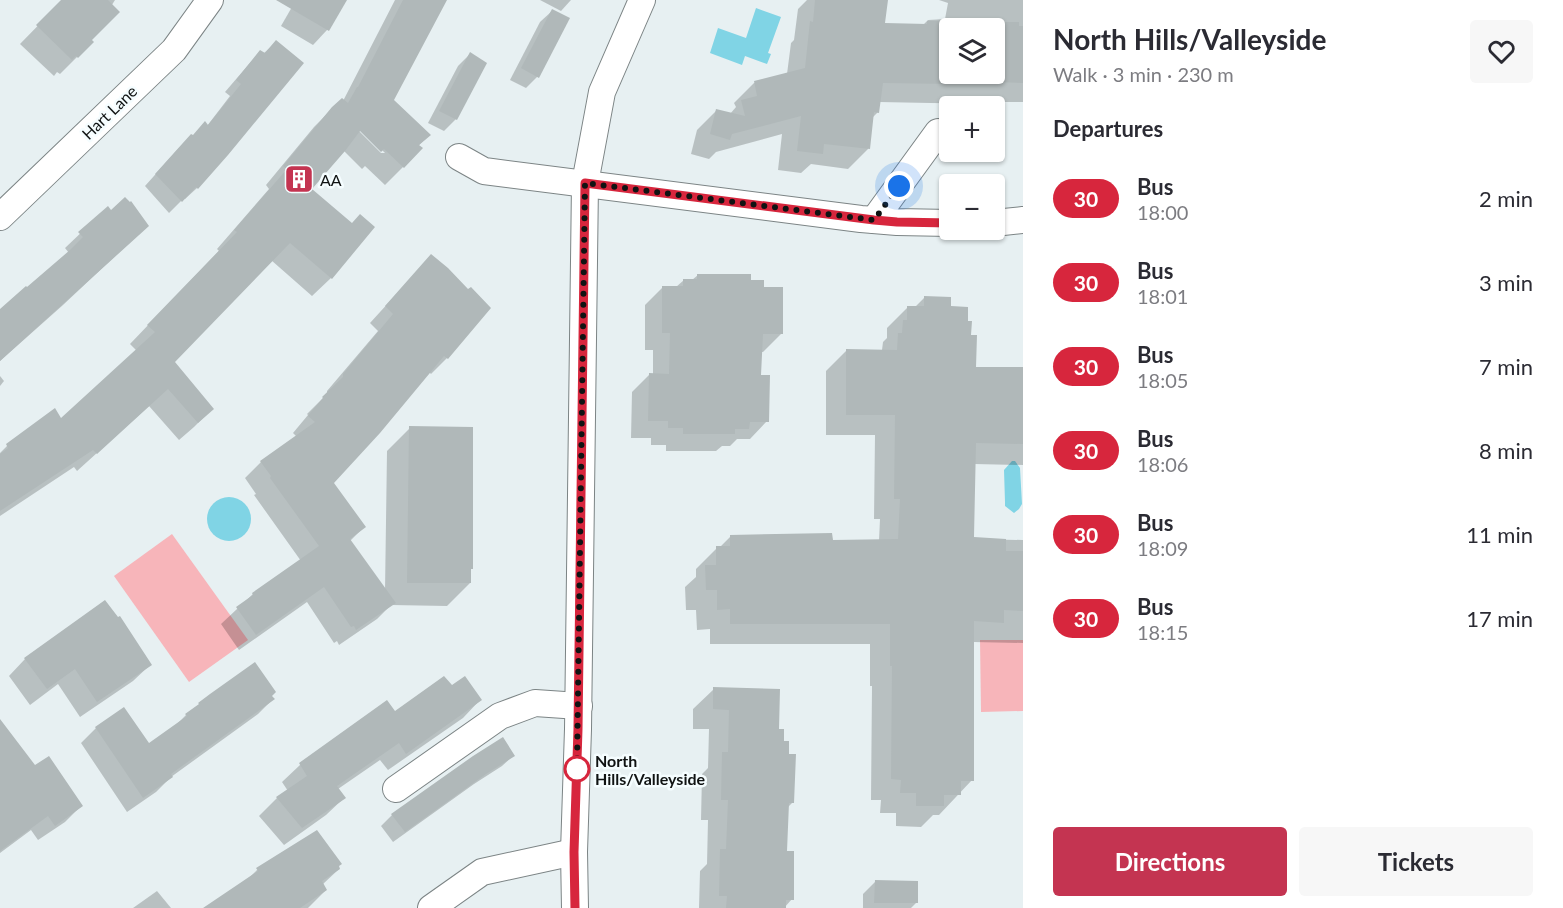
<!DOCTYPE html>
<html lang="en">
<head>
<meta charset="utf-8">
<style>
	body { margin:0; font-family:Lato,sans-serif; background:#f7f7f7; color:#2b2b33; height:100vh; display:flex; flex-direction:column; font-size:22px; white-space:nowrap }
	* { box-sizing:border-box; margin:0 }
	p { font-size:20px; color:#7c7c81 }
	.icon { flex:none; width:33px; height:33px; fill:none; stroke:currentColor; stroke-width:2; stroke-linecap:round; stroke-linejoin:round }
	.map { position:relative; flex:1; overflow:hidden }
	.drawer { display:flex; flex-direction:column; background:#fff; width:540px }
	.drawer>* { flex:none }
	.badge { padding:0 12px; border-radius:20px; font-size:21px; line-height:39px }
	.tools { position:absolute; left:939px; top:18px; display:grid; gap:12px }
	.tools a { display:grid; place-items:center; width:66px; height:66px; border-radius:6px; background:#fff; box-shadow:0 2px 4px #0004; font-size:30px }
	.you { position:absolute; width:30px; height:30px; margin:-15px; border:4px solid #fff; border-radius:50%; background:#1a73e8; box-shadow:0 0 0 9px #1a73e833 }
	.map>.badge { position:absolute; translate:-50% -50%; box-shadow:0 0 0 3px #fff }
	h2 { padding:0 30px; font-size:22px; line-height:54px }
	.round { display:grid; place-items:center; flex:none; width:63px; height:63px; border-radius:6px; background:#f7f7f7 }
	.overview { display:flex; align-items:center; justify-content:space-between; height:102px; padding:0 30px }
	h1 { font-size:28px; font-weight:700; line-height:45px }
	.cta { display:flex; gap:12px; margin-top:auto; padding:12px 30px }
	.cta a { flex:1; height:69px; border-radius:6px; background:#c43451; color:#fff; font-size:24px; font-weight:700; line-height:69px; text-align:center }
	.cta a+a { background:#f7f7f7; color:#2b2b33 }
	ul { padding:0; list-style:none }
	li { display:flex; align-items:center; gap:18px; height:84px; padding:0 30px }
	li div { flex:1 }
	li b { display:block; font-size:22px }
	li em { font-style:normal }
	li .badge { min-width:66px; font-weight:700; text-align:center }
	main { display:flex; flex:1; min-height:0 }
	.map>svg:first-child { display:block }
	.green { fill:#f7b5ba }
	.water { fill:#80d4e5 }
	.shadow { fill:#0003; fill-rule:evenodd }
	.building { fill:#b0b8b9 }
	.lines { fill:none; stroke-linecap:round; stroke-linejoin:round }
	.minor-casing { stroke:#7c8485; stroke-width:28 }
	.minor { stroke:#fff; stroke-width:26 }
	.line-casing { stroke:#fff; stroke-width:14 }
	.line { stroke:#d7263d; stroke-width:9 }
	.walk { stroke:#101313; stroke-width:6; stroke-dasharray:0 10.8 }
	.stop-dot { fill:#fff; stroke:#d7263d; stroke-width:3 }
	.labels { text-anchor:middle; dominant-baseline:central; stroke-width:5; stroke-linejoin:round; paint-order:stroke }
	.street-label { font-size:16px; fill:#101313; stroke:#f5fdff }
	.poi-label { font-size:16px; fill:#101313; stroke:#f5fdff; text-anchor:start }
	.stop-label { font-size:16px; font-weight:bold; fill:#101313; stroke:#f5fdff; text-anchor:start }
</style>
</head>
<body>
<main>
<div class="map">
<svg width="1023" height="908" viewBox="0 0 1023 908">
	<rect width="100%" height="100%" fill="#e7f0f2"/>
	<!-- green -->
	<g class="green">
		<polygon points="172,534 248,640 189,682 114,576"/>
		<polygon points="980,640 1023,640 1023,711 981,712"/>
	</g>
	<!-- water -->
	<g class="water">
		<polygon points="756,8 781,17 768,53 771,54 767,64 745,56 742,65 710,53 718,28 746,38"/>
		<polygon points="1012,461 1015,461 1020,468 1022,504 1019,509 1014,513 1005,506 1005,502 1004,470"/>
		<circle cx="229" cy="519" r="22"/>
	</g>
	<!-- shadow -->
	<g class="shadow">
		<polygon points="63,0 115,0 90,40 92,42 60,74 57,72 54,76 20,44"/>
		<polygon points="296,0 345,0 327,30 313,45 281,26"/>
		<path d="M395,0h50l-52,100 36,35 -11,11 -15,21 -18,18 -20,-19 -3,3 -19,-19 -33,39 21,89 -19,18 -41,-36 -98,102 39,47 -18,18 -15,13 -30,-34 -72,65 -3,-4 -74,49v-63l7,-7 54,-26 76,-69 -7,-7 89,-93 -2,-2 52,-60 -3,-4 48,-58 19,-19 10,-7zM356,124l29,29h-4l-27,-27z"/>
		<polygon points="540,0 571,0 561,11"/>
		<path d="M807,0h79l-3,24 39,2 6,-6 17,-1 3,-16 -9,-3h84v102h-39l-2,2 -103,-2 -1,10 -6,6 -4,31 -20,20 -37,-5 -10,9 -23,-3 4,-36 -66,18 -7,7 -18,-5 6,-24 20,-20 13,4 6,-7 -2,-4 20,-20 33,-9 4,-31 3,-3 4,-31zM950,28h44v46h-44z"/>
		<polygon points="552,11 537,77 526,88 510,80 540,22"/>
		<polygon points="276,42 197,188 185,199 184,198 169,213 145,186 179,148 207,126 230,96 225,92 249,64 261,52 263,54"/>
		<polygon points="470,54 485,63 456,119 444,131 428,123 458,66"/>
		<polygon points="107,208 111,212 147,226 63,305 0,361 0,311 69,253 65,248"/>
		<polygon points="431,256 447,358 431,374 429,372 332,483 364,527 350,541 385,591 387,451 410,428 471,569 470,570 470,583 447,606 391,605 377,619 339,645 337,641 334,643 307,602 239,650 221,624 253,594 301,561 254,495 256,494 245,478 261,462 297,437 293,433 308,415 307,414 327,394 327,391 378,331 370,323"/>
		<polygon points="698,275 749,281 762,288 781,334 763,352 761,352 760,376 767,421 750,439 737,439 730,446 722,446 716,451 666,451 666,445 651,445 651,438 631,438 632,392 649,375 653,375 653,350 645,350 645,305 663,287 676,287 684,280 692,280"/>
		<polygon points="924,298 949,308 967,323 974,369 1023,368 1023,465 974,464 972,539 1023,540 1023,643 973,642 972,780 939,815 933,815 921,827 896,826 896,813 880,813 881,800 871,800 872,686 870,686 870,644 710,644 710,629 697,630 696,610 686,610 685,587 696,577 696,569 717,548 719,548 731,536 831,541 879,541 880,519 874,519 875,435 826,435 826,371 847,350 882,350 883,342 887,338 887,328 908,307 915,307"/>
		<polygon points="0,376 4,381 0,386"/>
		<polygon points="25,659 150,665 133,681 80,717 58,684 30,705 9,676"/>
		<polygon points="451,687 480,700 463,718 388,770 380,760 338,789 344,798 326,815 284,845 259,816 277,798 288,791 282,782 300,765 387,702 394,713"/>
		<polygon points="714,689 777,730 782,742 793,802 787,808 785,853 792,899 784,908 699,908 700,871 707,864 708,820 701,820 702,774 708,768 709,729 693,729 693,709"/>
		<polygon points="273,699 258,714 171,777 156,792 127,812 81,743 96,728 149,746 174,727 186,715"/>
		<polygon points="0,722 34,767 81,806 65,822 38,840 31,830 0,853"/>
		<polygon points="513,756 502,766 474,784 393,842 381,826 392,815 474,757"/>
		<polygon points="337,867 339,869 322,885 326,890 308,908 205,908 248,879 257,870"/>
		<polygon points="875,882 917,902 911,908 863,908 863,894"/>
		<polygon points="157,891 171,908 133,908"/>
	</g>
	<!-- building -->
	<g class="building">
		<polygon points="61,0 108,0 120,12 92,40 94,42 78,58 76,56 72,60 36,25"/>
		<polygon points="276,0 347,0 329,31"/>
		<polygon points="403,0 447,0 394,100 431,135 419,145 423,148 404,168 384,149 381,152 360,131 345,151 312,189 352,223 360,214 375,227 332,279 290,243 175,362 214,409 198,423 168,389 97,454 93,450 0,511 0,454 8,448 6,444 55,408 61,418 155,332 147,325 237,232 234,230 287,169 283,166 332,107 342,98 348,103 357,87 358,87"/>
		<polygon points="815,0 888,0 885,23 927,24 927,21 950,21 950,84 883,83 879,113 874,112 870,149 824,144 823,154 797,151 801,116 732,134 730,140 710,134 716,109 745,116 741,100 757,96 754,81 805,68 810,21 813,22"/>
		<polygon points="552,9 570,18 539,78 521,68"/>
		<polygon points="994,22 1019,22 1019,26 1023,26 1023,83 994,82"/>
		<polygon points="276,40 304,63 228,155 198,189 196,187 182,202 155,174 191,134 193,135 205,121 208,125 241,84 236,80 260,50 265,53"/>
		<polygon points="470,52 487,63 457,120 439,111"/>
		<polygon points="125,197 130,202 131,201 149,226 0,361 0,309 26,286 27,287 70,250 83,237 78,232 108,206 111,210"/>
		<polygon points="431,254 448,268 468,289 471,287 491,308 448,359 444,356 380,433 334,483 366,527 350,539 396,603 356,630 354,626 351,627 324,587 256,635 236,607 253,595 252,593 319,546 270,478 271,476 260,461 315,422 308,416 310,413 323,398 322,397 343,377 343,374 393,314 385,306"/>
		<polygon points="697,274 751,274 751,280 764,280 764,287 783,287 783,334 763,334 761,375 770,375 769,422 750,422 749,429 735,429 735,434 683,434 683,428 668,428 668,421 648,421 649,373 669,374 670,333 662,333 662,286 683,286 683,279 697,279"/>
		<polygon points="924,296 951,297 951,306 968,307 968,321 972,321 971,335 977,335 976,367 1023,367 1023,444 976,443 974,537 1006,539 1006,551 1023,551 1023,611 1004,610 1004,623 974,621 974,781 961,781 961,795 944,795 944,806 916,806 916,793 900,793 901,780 891,779 892,666 890,666 890,624 730,624 730,609 717,610 717,590 706,590 705,565 716,565 716,546 730,546 730,535 832,533 833,540 898,539 900,499 894,499 895,415 846,415 846,349 897,350 898,333 902,333 903,320 907,320 907,306 924,306"/>
		<polygon points="409,426 473,427 473,569 471,569 471,583 407,583"/>
		<polygon points="105,600 118,617 120,616 152,665 97,702 75,669 47,689 24,658"/>
		<polygon points="255,662 276,692 272,696 275,699 171,774 173,777 143,798 95,727 124,707 149,743 187,716 185,714 199,704 198,703 210,694"/>
		<polygon points="444,676 452,685 465,676 482,700 406,754 399,743 337,786 346,798 302,828 276,797 307,776 299,763 387,700 395,711"/>
		<polygon points="713,687 780,689 779,729 784,729 784,741 789,741 789,754 796,754 794,803 789,803 787,851 794,851 794,900 786,900 786,908 726,908 727,896 719,896 720,849 726,849 728,800 721,800 722,752 728,752 729,710 713,709"/>
		<polygon points="0,719 35,765 49,756 83,806 55,826 48,816 0,851"/>
		<polygon points="503,737 515,756 486,774 405,832 391,814 473,756"/>
		<polygon points="317,830 342,864 339,866 340,869 322,881 327,890 300,908 203,908 258,871 256,868"/>
		<polygon points="875,880 918,881 918,903 874,903"/>
	</g>
	<g class="lines">
		<!-- minor casing -->
		<g class="minor-casing">
			<g id="minor">
				<polyline points="459,157 484,171 861,219 897,222 950,223"/>
				<polyline points="0,217 174,50 210,0"/>
				<polyline points="874,220 938,132"/>
				<polyline points="994,223 1023,220"/>
				<polyline points="396,789 500,716 535,703 579,706"/>
				<polyline points="431,908 482,872 574,852"/>
				<polyline points="575,908 574,852 578,729 585,183 602,92 642,0"/>
			</g>
		</g>
		<!-- minor -->
		<use href="#minor" class="minor"/>
	</g>
	<g class="lines">
		<!-- line casing -->
		<g class="line-casing">
			<polyline id="line" points="575,908 574,852 578,729 585,183 874,220 897,222 950,223"/>
		</g>
		<!-- line -->
		<use href="#line" class="line"/>
		<!-- walk -->
		<polyline class="walk" points="577,769 585,183 874,220 899,186"/>
	</g>
	<!-- icons -->
	<defs>
		<g id="building-square" transform="scale(1.5)"><rect x="-9" y="-9" width="18" height="18" rx="4" fill="#c43451" stroke="#f5fdff"/><path d="M-4-6H4V6H1V3H-1V6H-4ZM-2.5-4.3h1.7v1.8h-1.7ZM.8-4.3h1.7v1.8H.8ZM-2.5-1h1.7V.8h-1.7ZM.8-1h1.7V.8H.8Z" fill="#fff"/></g>
	</defs>
	<g fill-rule="evenodd">
		<use href="#building-square" x="299" y="179"/>
	</g>
	<!-- markers -->
	<circle class="stop-dot" cx="577" cy="769" r="12"/>
	<g class="labels">
		<!-- street labels -->
		<g class="street-label">
			<text transform="translate(109 112) rotate(-44)">Hart Lane</text>
		</g>
		<!-- poi labels -->
		<g class="poi-label">
			<text x="320" y="179">AA</text>
		</g>
		<!-- stop labels -->
		<g class="stop-label">
			<text x="595" y="760">North<tspan x="595" dy="18">Hills/Valleyside</tspan></text>
		</g>
	</g>
</svg>
<div class="tools">
<a><svg class="icon" aria-label="layers" viewBox="0 0 24 24"><path d="M12 4l9 5-9 5-9-5zM3 14l9 5 9-5"/></svg></a>
<a>+</a>
<a>−</a>
</div>
<div class="you" style="left:899px;top:186px"></div>
</div>
<section class="drawer">
<div class="overview"><div><h1>North Hills/Valleyside</h1><p>Walk · 3 min · 230 m</p></div><a class="round"><svg class="icon" aria-label="heart" viewBox="0 0 24 24"><path d="M12 20l-8-8c-3-5 5-10 8-4 3-6 11-1 8 4z"/></svg></a></div>
<h2>Departures</h2>
<ul>
<li><span class="badge" style="background:#d7263d;color:#fff">30</span><div><b>Bus</b><p>18:00</p></div><em>2 min</em></li>
<li><span class="badge" style="background:#d7263d;color:#fff">30</span><div><b>Bus</b><p>18:01</p></div><em>3 min</em></li>
<li><span class="badge" style="background:#d7263d;color:#fff">30</span><div><b>Bus</b><p>18:05</p></div><em>7 min</em></li>
<li><span class="badge" style="background:#d7263d;color:#fff">30</span><div><b>Bus</b><p>18:06</p></div><em>8 min</em></li>
<li><span class="badge" style="background:#d7263d;color:#fff">30</span><div><b>Bus</b><p>18:09</p></div><em>11 min</em></li>
<li><span class="badge" style="background:#d7263d;color:#fff">30</span><div><b>Bus</b><p>18:15</p></div><em>17 min</em></li>
</ul>
<div class="cta"><a>Directions</a><a>Tickets</a></div>
</section>
</main>
</body>
</html>
